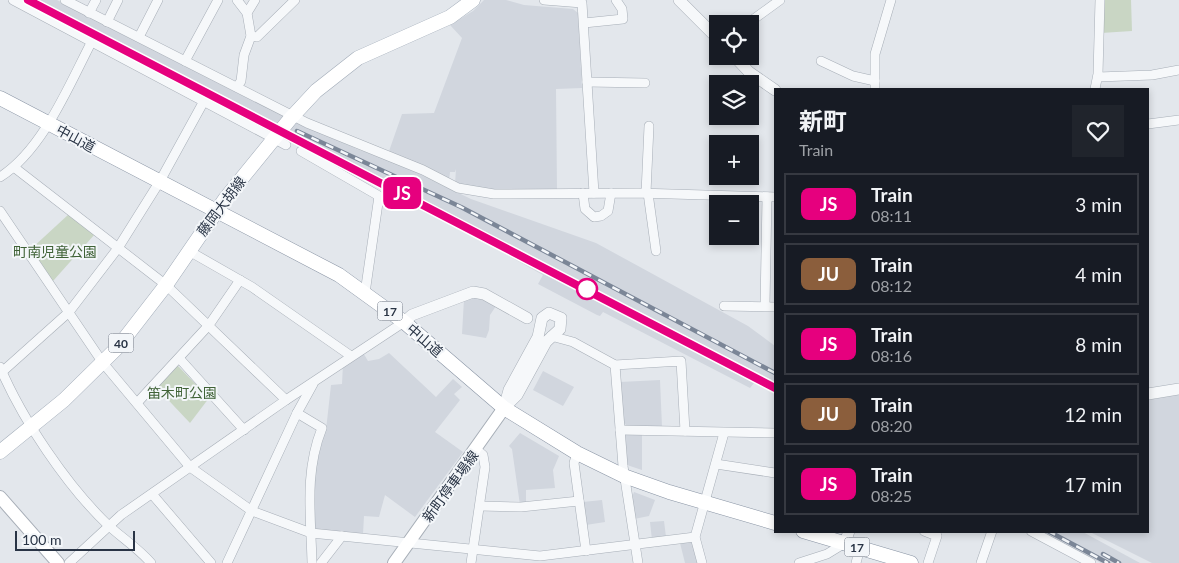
<!DOCTYPE html>
<html lang="en">
<head>
<meta charset="utf-8">
<style>
	body { margin:0; font-family:Lato,"Noto Sans JP",sans-serif; background:#20242c; color:#f1f3f6; height:100vh; display:flex; flex-direction:column; font-size:19px; white-space:nowrap }
	* { box-sizing:border-box; margin:0 }
	p { font-size:16px; color:#9ea1a6 }
	.icon { flex:none; width:28px; height:28px; fill:none; stroke:currentColor; stroke-width:2; stroke-linecap:round; stroke-linejoin:round }
	.map { position:relative; flex:1; overflow:hidden }
	.details { position:absolute; left:774px; top:88px; width:375px; height:445px; display:flex; flex-direction:column; background:#171b24; border-radius:0px; box-shadow:0 2px 8px #0003 }
	.details>* { flex:none }
	.badge { padding:0 10px; border-radius:8px; font-size:18px; line-height:32px }
	.controls { position:absolute; left:709px; top:15px; display:grid; gap:10px }
	.controls a { display:grid; place-items:center; width:50px; height:50px; border-radius:0px; background:#171b24; box-shadow:0 2px 8px #0003; font-size:25px }
	.scale { position:absolute; left:15px; bottom:12px; width:120px; box-sizing:border-box; padding-left:5px; border:2px solid #293445; border-top:0; font-size:14px; line-height:18px; white-space:nowrap; color:#293445; -webkit-text-stroke:4px #f3f6f9; paint-order:stroke }
	.map>.badge { position:absolute; translate:-50% -50%; box-shadow:0 0 0 2px #fff }
	.round { display:grid; place-items:center; flex:none; width:52px; height:52px; border-radius:0px; background:#20242c }
	.headline { display:flex; align-items:center; justify-content:space-between; height:85px; padding:0 25px }
	h1 { font-size:24px; font-weight:700; line-height:38px }
	ul { padding:0; list-style:none }
	li { display:flex; align-items:center; gap:15px; height:62px; margin:0 10px 8px; padding:0 15px; border:2px solid #363941; border-radius:0px }
	li div { flex:1 }
	li b { display:block; font-size:19px }
	li em { font-style:normal }
	li .badge { min-width:55px; font-weight:700; text-align:center }
	.map>svg:first-child { display:block }
	.built { fill:#d1d6de }
	.green { fill:#c9d6c4 }
	.lines { fill:none; stroke-linecap:round; stroke-linejoin:round }
	.minor-casing { stroke:#a7aeb7; stroke-width:10 }
	.tertiary-casing { stroke:#a7aeb7; stroke-width:12 }
	.secondary-casing { stroke:#a7aeb7; stroke-width:14 }
	.primary-casing { stroke:#a1abb8; stroke-width:15 }
	.trunk-casing { stroke:#8994a4; stroke-width:15 }
	.minor { stroke:#f6f8fa; stroke-width:9 }
	.tertiary { stroke:#f6f8fa; stroke-width:11 }
	.secondary { stroke:#fff; stroke-width:12 }
	.primary { stroke:#fff; stroke-width:14 }
	.trunk { stroke:#fff; stroke-width:14 }
	.rail-casing { stroke:#7b8697; stroke-width:4.5 }
	.rail { stroke:#f3f6f9; stroke-width:2.5; stroke-dasharray:8; stroke-linecap:butt }
	.line-casing { stroke:#fff; stroke-width:11 }
	.line { stroke:#e6007e; stroke-width:8 }
	.stop-dot { fill:#fff; stroke:#e6007e; stroke-width:2.5 }
	.labels { text-anchor:middle; dominant-baseline:central; stroke-width:4; stroke-linejoin:round; paint-order:stroke }
	.shield { fill:#f3f6f9; stroke:#666e7b; stroke-width:1 }
	.shield-label { font-size:12px; font-weight:bold; fill:#293445 }
	.street-label { font-size:14px; fill:#293445; stroke:#f3f6f9 }
	.park-label { font-size:14px; fill:#3f6236; stroke:#f3f6f9 }
</style>
</head>
<body>
<div class="map">
<svg width="1179" height="563" viewBox="0 0 1179 563">
	<rect width="100%" height="100%" fill="#e3e7ec"/>
	<!-- built -->
	<g class="built">
		<polygon points="21,0 57,0 290,119 357,149 401,165 471,199 596,243 748,326 775,346 775,394 754,383 750,388 603,312 600,316 597,315 538,284 543,275 448,222"/>
		<polygon points="484,0 506,0 524,5 573,9 578,13 582,88 556,89 557,190 500,192 455,184 456,169 455,172 450,172 449,181 388,154 402,114 434,113 462,38 450,25 473,11"/>
		<polygon points="477,296 496,306 490,315 489,330 486,338 462,334 464,299"/>
		<polygon points="362,351 368,361 379,359 389,353 436,397 453,379 462,387 454,394 460,400 435,432 463,452 415,517 385,495 379,517 364,516 363,534 313,529 312,501 319,446 326,430 331,385 342,384 343,364"/>
		<polygon points="543,371 574,387 563,406 533,390"/>
		<polygon points="660,380 662,427 628,427 624,423 620,382"/>
		<polygon points="1179,394 1179,563 1152,563 1088,531 1148,531 1148,400"/>
		<polygon points="520,433 559,456 553,470 555,488 526,490 526,504 520,505 512,449 509,446"/>
		<polygon points="626,434 642,435 642,470 627,465 623,438"/>
		<polygon points="634,492 655,500 649,516 634,519 631,500"/>
		<polygon points="602,500 605,522 586,525 583,502"/>
		<polygon points="664,521 666,537 652,540 650,522"/>
		<polygon points="1040,531 1081,531 1140,563 1101,563"/>
		<polygon points="691,541 695,545 699,563 685,563 680,543"/>
	</g>
	<!-- green -->
	<g class="green">
		<polygon points="1102,0 1131,0 1132,31 1101,33"/>
		<polygon points="69,214 95,234 53,281 31,249"/>
		<polygon points="177,365 209,398 190,423 156,387"/>
	</g>
	<g class="lines">
		<!-- minor casing -->
		<g class="minor-casing">
			<g id="minor">
				<polyline points="13,0 286,145"/>
				<polyline points="65,0 307,123 423,170 458,188 494,194 638,193 775,197"/>
				<polyline points="237,0 247,13 251,36 244,55 241,81 237,87"/>
				<polyline points="544,0 582,3 594,193"/>
				<polyline points="89,13 96,0"/>
				<polyline points="247,13 255,0"/>
				<polyline points="107,22 118,0"/>
				<polyline points="584,23 623,19 622,9 616,0"/>
				<polyline points="747,24 780,0"/>
				<polyline points="251,36 257,37 295,0"/>
				<polyline points="139,37 158,0"/>
				<polyline points="185,61 218,0"/>
				<polyline points="821,61 853,76 875,81"/>
				<polyline points="1098,77 1152,75 1179,70"/>
				<polyline points="587,82 645,83"/>
				<polyline points="875,89 875,54 891,0"/>
				<polyline points="1095,89 1098,74 1100,0"/>
				<polyline points="1148,124 1179,120"/>
				<polyline points="301,151 379,196 365,293"/>
				<polyline points="15,168 166,285 286,400"/>
				<path d="M0,177c43,-27 69,-92 92,-136"/>
				<polyline points="583,193 585,209 594,217 601,216 608,211 611,193"/>
				<polyline points="646,193 649,126"/>
				<polyline points="648,193 656,251"/>
				<polyline points="0,211 103,363 190,467 252,511 311,533 540,556 695,537"/>
				<polyline points="189,251 252,287 351,356"/>
				<polyline points="724,306 775,307"/>
				<polyline points="765,306 767,197"/>
				<polyline points="551,336 573,342 615,365 681,361 685,431"/>
				<polyline points="179,358 244,430"/>
				<polyline points="615,365 623,466 638,563"/>
				<path d="M0,367c22,52 67,119 108,158 14,13 30,23 43,38"/>
				<polyline points="2,372 69,312 118,248 160,181 204,101"/>
				<polyline points="137,403 209,325 240,280"/>
				<path d="M297,413l25,15c-18,45 -11,88 -10,135"/>
				<polyline points="620,430 775,433"/>
				<polyline points="577,453 574,463 586,551"/>
				<polyline points="716,464 775,473"/>
				<polyline points="152,494 211,563"/>
				<polyline points="480,506 521,507 579,501"/>
				<polyline points="924,531 937,536 928,563"/>
				<polyline points="1031,531 1091,563"/>
				<polyline points="69,563 121,515 286,400 404,322"/>
				<polyline points="227,563 297,413 313,384"/>
				<polyline points="321,563 342,536"/>
				<polyline points="471,563 485,467 483,455 477,450"/>
				<polyline points="702,563 695,537 724,433"/>
				<polyline points="799,563 827,554 845,543"/>
				<polyline points="856,563 860,548"/>
				<polyline points="981,563 992,531"/>
			</g>
		</g>
		<!-- tertiary casing -->
		<g class="tertiary-casing">
			<g id="tertiary">
				<polyline points="679,0 718,39"/>
				<polyline points="734,56 749,72 775,90"/>
				<polygon points="549,313 561,318 560,329 546,342 517,395 504,408 509,390 538,337 542,318"/>
				<polyline points="404,322 412,315 473,292 484,294 527,318"/>
				<polyline points="1148,394 1179,389"/>
				<polyline points="845,543 849,531"/>
			</g>
		</g>
		<!-- secondary casing -->
		<g class="secondary-casing">
			<g id="secondary">
				<polyline points="0,497 58,563"/>
				<polyline points="394,563 504,408"/>
			</g>
		</g>
		<!-- primary casing -->
		<g class="primary-casing">
			<polyline id="primary" points="0,452 64,400 118,347 166,285 225,199 290,119 316,91 358,58 450,17 473,0"/>
		</g>
		<!-- trunk casing -->
		<g class="trunk-casing">
			<g id="trunk">
				<polyline points="0,98 339,275 404,322 504,408 577,453 624,476 669,492 775,523"/>
				<polyline points="803,531 911,563"/>
			</g>
		</g>
		<!-- minor -->
		<use href="#minor" class="minor"/>
		<!-- tertiary -->
		<use href="#tertiary" class="tertiary"/>
		<!-- secondary -->
		<use href="#secondary" class="secondary"/>
		<!-- primary -->
		<use href="#primary" class="primary"/>
		<!-- trunk -->
		<use href="#trunk" class="trunk"/>
		<!-- rail casing -->
		<g class="rail-casing">
			<g id="rail">
				<polyline points="28,0 775,388"/>
				<polyline points="297,131 461,207 775,373"/>
				<polyline points="1048,531 1108,563"/>
				<polyline points="1103,554 1119,563"/>
			</g>
		</g>
		<!-- rail -->
		<use href="#rail" class="rail"/>
	</g>
	<g class="lines">
		<!-- line casing -->
		<g class="line-casing">
			<polyline id="line" points="28,0 775,388"/>
		</g>
		<!-- line -->
		<use href="#line" class="line"/>
	</g>
	<!-- markers -->
	<circle class="stop-dot" cx="587" cy="289" r="10"/>
	<g class="labels">
		<!-- shield labels -->
		<g class="shield">
			<rect x="377.5" y="301.5" width="25" height="19" rx="4"/>
			<rect x="108.5" y="333.5" width="25" height="19" rx="4"/>
			<rect x="844.5" y="537.5" width="25" height="19" rx="4"/>
		</g>
		<g class="shield-label">
			<text x="390" y="311">17</text>
			<text x="121" y="343">40</text>
			<text x="857" y="547">17</text>
		</g>
		<!-- street labels -->
		<g class="street-label">
			<text transform="translate(76 138) rotate(28)">中山道</text>
			<text transform="translate(221 206) rotate(-53)">藤岡大胡線</text>
			<text transform="translate(425 340) rotate(41)">中山道</text>
			<text transform="translate(450 486) rotate(-54)">新町停車場線</text>
		</g>
		<!-- park labels -->
		<g class="park-label">
			<text x="55" y="251">町南児童公園</text>
			<text x="182" y="392">笛木町公園</text>
		</g>
	</g>
</svg>
<div class="controls">
<a><svg class="icon" aria-label="locate" viewBox="0 0 24 24"><circle cx="12" cy="12" r="6"/><path d="M12 2v4M12 18v4M2 12h4M18 12h4"/></svg></a>
<a><svg class="icon" aria-label="layers" viewBox="0 0 24 24"><path d="M12 4l9 5-9 5-9-5zM3 14l9 5 9-5"/></svg></a>
<a>+</a>
<a>−</a>
</div>
<div class="scale">100 m</div>
<b class="badge" style="left:402px;top:193px;background:#e6007e;color:#fff">JS</b>
<section class="details">
<div class="headline"><div><h1>新町</h1><p>Train</p></div><a class="round"><svg class="icon" aria-label="heart" viewBox="0 0 24 24"><path d="M12 20l-8-8c-3-5 5-10 8-4 3-6 11-1 8 4z"/></svg></a></div>
<ul>
<li><span class="badge" style="background:#e6007e;color:#fff">JS</span><div><b>Train</b><p>08:11</p></div><em>3 min</em></li>
<li><span class="badge" style="background:#8b5e3c;color:#fff">JU</span><div><b>Train</b><p>08:12</p></div><em>4 min</em></li>
<li><span class="badge" style="background:#e6007e;color:#fff">JS</span><div><b>Train</b><p>08:16</p></div><em>8 min</em></li>
<li><span class="badge" style="background:#8b5e3c;color:#fff">JU</span><div><b>Train</b><p>08:20</p></div><em>12 min</em></li>
<li><span class="badge" style="background:#e6007e;color:#fff">JS</span><div><b>Train</b><p>08:25</p></div><em>17 min</em></li>
</ul>
</section>
</div>
</body>
</html>
